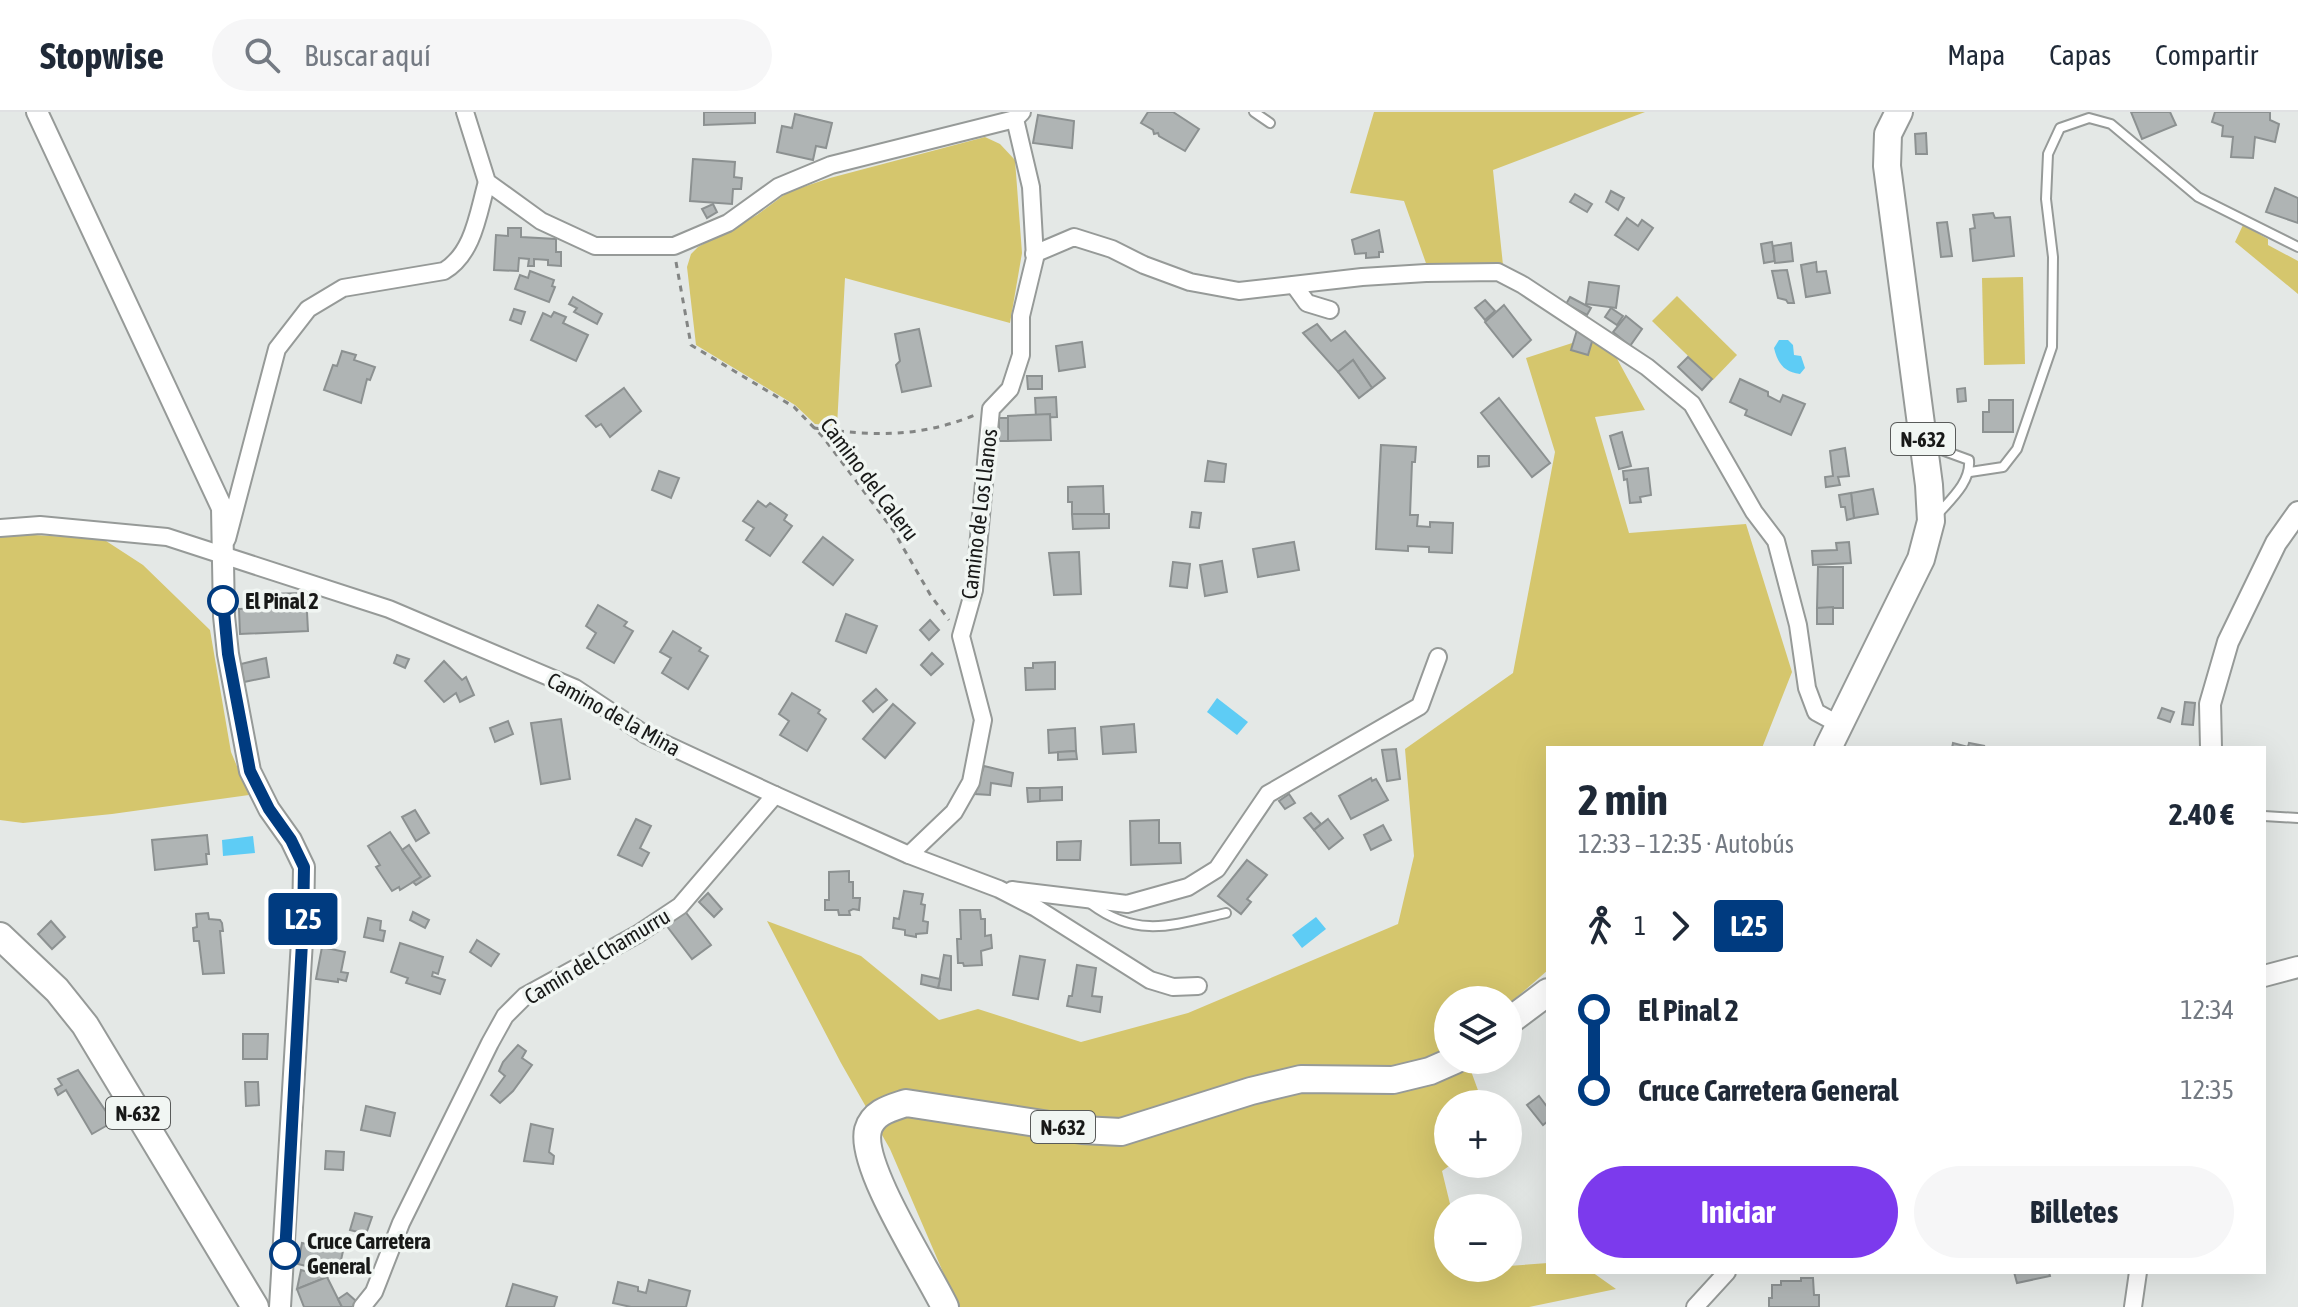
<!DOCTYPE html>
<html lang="es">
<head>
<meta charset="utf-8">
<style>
	body { margin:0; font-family:"Asap Condensed",sans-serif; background:#f6f6f7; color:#1f2937; height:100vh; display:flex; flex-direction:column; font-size:30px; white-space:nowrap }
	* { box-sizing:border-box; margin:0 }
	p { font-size:26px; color:#747a83 }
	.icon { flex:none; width:44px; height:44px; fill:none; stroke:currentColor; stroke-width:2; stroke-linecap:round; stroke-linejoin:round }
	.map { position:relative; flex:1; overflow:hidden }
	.drawer { position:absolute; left:1546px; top:634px; width:720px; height:528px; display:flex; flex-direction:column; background:#fff; border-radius:0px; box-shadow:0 8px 32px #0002 }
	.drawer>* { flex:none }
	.badge { padding:0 16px; border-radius:6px; font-size:28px; line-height:52px }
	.controls { position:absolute; left:1434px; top:874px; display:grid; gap:16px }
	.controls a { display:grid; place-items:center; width:88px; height:88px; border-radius:50%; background:#fff; box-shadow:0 8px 32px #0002; font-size:40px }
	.map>.badge { position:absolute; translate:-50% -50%; box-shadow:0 0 0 4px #fff }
	.legs { display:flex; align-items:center; gap:12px; height:88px; padding:0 32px; font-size:26px }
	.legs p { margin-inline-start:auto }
	.overview { display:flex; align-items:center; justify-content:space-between; height:136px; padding:0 32px }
	h1 { font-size:44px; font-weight:700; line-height:60px }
	.cta { display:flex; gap:16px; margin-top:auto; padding:16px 32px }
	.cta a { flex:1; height:92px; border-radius:48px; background:#7c3aed; color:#fff; font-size:32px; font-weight:700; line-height:92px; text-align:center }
	.cta a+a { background:#f6f6f7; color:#1f2937 }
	ul { padding:0 32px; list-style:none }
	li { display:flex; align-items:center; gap:28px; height:80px; font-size:30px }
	li i { display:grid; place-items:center; width:12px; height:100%; margin:0 10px; background:currentColor }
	li i::after { content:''; width:20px; height:20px; margin:-10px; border:6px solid; border-radius:50%; background:#fff }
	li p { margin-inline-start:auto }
	li:first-child i { background:linear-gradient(#0000 50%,currentColor 0) }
	li:last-child i { background:linear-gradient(currentColor 50%,#0000 0) }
	header { display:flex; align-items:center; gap:48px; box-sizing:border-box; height:112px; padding:0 40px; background:#fff; border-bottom:2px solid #e0e1e3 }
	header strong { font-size:38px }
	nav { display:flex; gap:44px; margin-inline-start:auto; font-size:28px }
	.search { width:560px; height:72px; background:#f6f6f7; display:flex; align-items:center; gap:20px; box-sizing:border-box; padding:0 28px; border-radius:44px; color:#747a83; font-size:30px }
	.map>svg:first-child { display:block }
	.green { fill:#d5c66d }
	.water { fill:#5eccf5 }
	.building { fill:#afb4b4; stroke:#8c9191; stroke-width:2 }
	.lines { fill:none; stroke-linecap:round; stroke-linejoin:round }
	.service-casing { stroke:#969a98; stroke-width:12 }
	.minor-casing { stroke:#969a98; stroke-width:20 }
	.tertiary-casing { stroke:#969a98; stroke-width:24 }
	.trunk-casing { stroke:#969a98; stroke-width:30 }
	.path { stroke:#838584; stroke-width:3; stroke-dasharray:6 6; stroke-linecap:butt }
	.service { stroke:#fff; stroke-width:8 }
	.minor { stroke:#fff; stroke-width:16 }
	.tertiary { stroke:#fff; stroke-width:20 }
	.trunk { stroke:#fff; stroke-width:26 }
	.line-1-casing { stroke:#fff; stroke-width:18 }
	.line-1 { stroke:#003b80; stroke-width:12 }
	.stop-1-dot { fill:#fff; stroke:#003b80; stroke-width:4 }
	.labels { text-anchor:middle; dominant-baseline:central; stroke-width:7; stroke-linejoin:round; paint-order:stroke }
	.shield { fill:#f1f6f3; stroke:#595b5a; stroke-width:2 }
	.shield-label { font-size:20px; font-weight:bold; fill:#181918 }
	.street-label { font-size:22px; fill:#181918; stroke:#f1f6f3 }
	.stop-label { font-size:22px; font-weight:bold; fill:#181918; stroke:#f1f6f3; text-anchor:start }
</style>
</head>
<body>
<header>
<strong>Stopwise</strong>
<div class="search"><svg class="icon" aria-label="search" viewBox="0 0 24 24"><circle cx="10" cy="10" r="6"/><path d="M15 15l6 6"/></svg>Buscar aquí</div>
<nav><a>Mapa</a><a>Capas</a><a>Compartir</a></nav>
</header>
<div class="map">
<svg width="2298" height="1195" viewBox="0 0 2298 1195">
	<rect width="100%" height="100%" fill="#e4e8e6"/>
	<!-- green -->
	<g class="green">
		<polygon points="1374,0 1645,0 1493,58 1503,153 1427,154 1404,89 1350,81"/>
		<polygon points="985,25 1000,32 1015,48 1022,141 1010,211 845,166 837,314 815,312 795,293 696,233 687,155 691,142 698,135 757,103 788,80 830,66"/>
		<polygon points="2243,113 2268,127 2268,133 2298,149 2298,182 2235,130"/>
		<polygon points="2023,165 2025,252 1984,253 1982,166"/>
		<polygon points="1677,184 1737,243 1713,268 1652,209"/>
		<polygon points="1603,221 1645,298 1595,305 1629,421 1746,412 1792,560 1762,636 1548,636 1548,858 1508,893 1508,888 1448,888 1448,948 1467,948 1483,992 1448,992 1448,1052 1452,1052 1442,1059 1451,1096 1448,1096 1448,1156 1508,1156 1508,1154 1548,1151 1548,1160 1592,1160 1616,1177 1529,1195 955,1195 952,1181 890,1037 841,951 767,809 861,844 939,908 978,897 1081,930 1188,901 1398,812 1414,744 1405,637 1513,561 1555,340 1526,246"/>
		<polygon points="17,422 103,427 143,453 210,518 231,640 249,683 112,702 23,711 0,708 0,424"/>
	</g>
	<!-- water -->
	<g class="water">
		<path d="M1779,228h9l5,5 1,10 7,1 4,12 -5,6c-16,-2 -22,-10 -26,-26z"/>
		<polygon points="1217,586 1248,610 1237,623 1207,600"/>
		<polygon points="253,724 255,741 223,744 222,728"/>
		<polygon points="1316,805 1326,817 1302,836 1292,823"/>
	</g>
	<!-- building -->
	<g class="building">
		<polygon points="704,0 755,0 755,11 704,13"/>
		<polygon points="1148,0 1173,0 1199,17 1185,39 1159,24 1158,21 1154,22 1153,18 1141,11"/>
		<polygon points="2131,0 2170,0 2176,13 2142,27"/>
		<polygon points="2215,0 2270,0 2270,8 2279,12 2275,30 2255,25 2253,46 2231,45 2233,25 2222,24 2223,14 2212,10"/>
		<polygon points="795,2 832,11 826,36 816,34 813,48 777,40 782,14 792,16"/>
		<polygon points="1038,3 1074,9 1072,36 1033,31"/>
		<polygon points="1926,21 1927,42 1916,42 1915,22"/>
		<polygon points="693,47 735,50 734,65 742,66 741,77 733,77 732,92 690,89"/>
		<polygon points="2275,76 2298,86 2298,111 2266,100"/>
		<polygon points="1611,79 1624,86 1618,98 1606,90"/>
		<polygon points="1575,82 1592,92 1587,100 1570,90"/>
		<polygon points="713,92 717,100 707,106 702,97"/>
		<polygon points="1993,101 1995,106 2010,105 2014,144 1973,149 1970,117 1975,116 1973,103"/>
		<polygon points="1627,106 1638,114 1642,108 1653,116 1638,138 1615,123"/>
		<polygon points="1947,110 1952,144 1941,145 1937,111"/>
		<polygon points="508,116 521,116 521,125 556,127 556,140 561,140 561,154 548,153 548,148 534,147 534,154 528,154 529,147 519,146 518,159 494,158 496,123 508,124"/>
		<polygon points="1379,118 1383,140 1379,140 1379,145 1366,146 1366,141 1355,142 1352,128"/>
		<polygon points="1772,130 1775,149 1764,151 1761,132"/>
		<polygon points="1791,131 1793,149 1775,151 1773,134"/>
		<polygon points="1816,150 1817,160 1826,159 1830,181 1806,185 1801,153"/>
		<polygon points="1787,158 1794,191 1788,191 1786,188 1778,186 1772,159"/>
		<polygon points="530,159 554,168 552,174 555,175 549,190 515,177 520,163 528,166"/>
		<polygon points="1589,170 1619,174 1616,196 1586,192"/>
		<polygon points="573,185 602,202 597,212 574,200 577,196 569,192"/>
		<polygon points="1570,185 1591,196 1587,203 1566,192"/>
		<polygon points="1485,188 1495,199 1485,208 1475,196"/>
		<polygon points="1504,193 1531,228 1513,245 1485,210"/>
		<polygon points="1611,196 1623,204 1617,213 1605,205"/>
		<polygon points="514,197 525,200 521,212 510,208"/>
		<polygon points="554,200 566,205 563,211 588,223 576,249 531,228 543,201 551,205"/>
		<polygon points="1626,204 1642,217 1630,234 1613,220"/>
		<polygon points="1317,212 1331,229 1345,219 1385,266 1372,276 1353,248 1338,260 1303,221"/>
		<polygon points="919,217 931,274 902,280 896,253 900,249 895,222"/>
		<polygon points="1577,218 1594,223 1588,243 1571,238"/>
		<polygon points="1082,230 1085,255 1059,259 1056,234"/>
		<polygon points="342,239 356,243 354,248 375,255 370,268 367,267 361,291 324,278 333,253 337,254"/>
		<polygon points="1688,245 1712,267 1702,278 1678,255"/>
		<polygon points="1353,248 1372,276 1359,286 1338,260"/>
		<polygon points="1027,264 1042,264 1042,277 1028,277"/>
		<polygon points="1740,267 1768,280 1768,284 1780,290 1783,283 1805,292 1791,323 1745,303 1747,298 1730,290"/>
		<polygon points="624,276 641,299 610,325 601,312 596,315 586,304"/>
		<polygon points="1965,276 1966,289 1958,290 1957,277"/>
		<polygon points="1056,285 1057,305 1036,306 1035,286"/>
		<polygon points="1499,286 1550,351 1532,365 1481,301"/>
		<polygon points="1989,288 2013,288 2013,320 1983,320 1983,300 1989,300"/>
		<polygon points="1050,302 1051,328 1008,329 1008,304"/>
		<rect x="999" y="306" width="9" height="23"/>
		<polygon points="1622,320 1631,354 1619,357 1610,324"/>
		<polygon points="1381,333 1416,335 1415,350 1412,350 1410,403 1418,403 1417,414 1430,415 1430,410 1453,411 1452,441 1429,440 1429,435 1408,434 1408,439 1376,437"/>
		<polygon points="1845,336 1849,364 1838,365 1840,373 1826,375 1825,365 1833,364 1830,339"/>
		<polygon points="1478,344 1489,344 1489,354 1478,355"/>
		<polygon points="1208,349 1226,352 1224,370 1205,369"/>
		<polygon points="1648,356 1651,383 1640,385 1641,390 1630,391 1627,367 1624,368 1623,359"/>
		<polygon points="659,359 679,366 671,386 652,378"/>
		<polygon points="1103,374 1104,402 1072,402 1072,390 1068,390 1068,375"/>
		<polygon points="1873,377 1878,402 1854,406 1851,381"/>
		<polygon points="1851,381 1854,406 1847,408 1845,395 1841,395 1839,383"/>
		<polygon points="758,389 766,395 770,391 787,403 784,408 792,414 770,444 746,428 754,416 743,409"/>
		<polygon points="1192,400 1201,401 1199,416 1190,415"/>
		<polygon points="1072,402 1109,402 1109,416 1073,417"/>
		<polygon points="823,425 853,448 833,473 803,450"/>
		<polygon points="1294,430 1299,458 1258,465 1253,437"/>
		<polygon points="1849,430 1851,451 1813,453 1812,439 1837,438 1836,431"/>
		<polygon points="1079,440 1081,482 1054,483 1049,441"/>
		<polygon points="1222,449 1227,480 1205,484 1200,453"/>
		<polygon points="1173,450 1190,452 1187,476 1170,474"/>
		<polygon points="1818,455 1843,455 1843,496 1817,496"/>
		<polygon points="306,481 308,519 240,522 239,497 263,496 263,482"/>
		<polygon points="598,493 627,510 624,514 633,519 614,551 587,536 596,521 586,514"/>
		<polygon points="1833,495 1833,512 1817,512 1817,496"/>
		<polygon points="846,502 877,514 866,541 836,529"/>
		<polygon points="930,508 939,518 929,528 920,518"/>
		<polygon points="673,519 701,536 699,539 708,544 688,577 662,561 671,546 660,540"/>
		<polygon points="932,541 943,552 931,563 921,553"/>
		<polygon points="397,543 409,547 405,556 394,551"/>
		<polygon points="266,546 269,565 244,570 241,552"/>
		<polygon points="444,549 462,568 466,565 474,583 460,590 456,581 444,590 425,569"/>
		<polygon points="1055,550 1055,577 1026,578 1025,556 1033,556 1033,551"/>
		<polygon points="876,577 887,588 873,600 863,589"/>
		<polygon points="792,581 820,598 818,601 826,607 807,639 780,623 789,609 779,602"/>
		<polygon points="2185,590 2195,591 2193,613 2182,612"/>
		<polygon points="893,592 915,611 885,646 863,627"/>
		<polygon points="2162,596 2174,600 2170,610 2158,606"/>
		<polygon points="561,607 570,667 541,672 531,611"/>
		<polygon points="508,609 513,622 495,630 490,616"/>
		<polygon points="1134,612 1136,640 1103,642 1101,615"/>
		<polygon points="1075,616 1076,639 1049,641 1048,618"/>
		<polygon points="1953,631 1968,635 1969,631 1985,634 1952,636"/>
		<polygon points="1396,637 1400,667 1387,669 1382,638"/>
		<polygon points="1076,639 1077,647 1058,648 1058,640"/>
		<polygon points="984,654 1013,661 1011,674 991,671 990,683 975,682"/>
		<polygon points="1371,666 1372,669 1376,667 1388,688 1351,707 1339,684"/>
		<polygon points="1062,675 1062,688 1040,689 1040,676"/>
		<polygon points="1027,676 1040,676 1040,689 1028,690"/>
		<polygon points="1289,682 1295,691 1285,697 1279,689"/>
		<polygon points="415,698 429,721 416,729 402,705"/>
		<polygon points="1311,701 1321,712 1314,718 1304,706"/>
		<polygon points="636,707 651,714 640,736 649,741 642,754 618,743"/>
		<polygon points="1328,707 1343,726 1329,737 1314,718"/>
		<polygon points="1159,708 1159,731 1180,731 1181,751 1131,753 1130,709"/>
		<polygon points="1383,713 1391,728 1371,738 1364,723"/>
		<polygon points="390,720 421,765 400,778 399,775 392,779 376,755 380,753 368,734"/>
		<polygon points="207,723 209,742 206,742 207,752 155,758 152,728"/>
		<polygon points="1081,729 1080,748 1057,748 1057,730"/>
		<polygon points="409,733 430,764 416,773 413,770 421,765 402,738"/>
		<polygon points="1247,748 1267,763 1247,787 1251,790 1241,802 1218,784"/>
		<polygon points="849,759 849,770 853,770 853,786 860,786 859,798 853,797 849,799 850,803 839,803 838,798 825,798 825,788 829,788 829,760"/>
		<polygon points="904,779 923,782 921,792 925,793 923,809 928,810 927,821 916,822 916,825 905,823 905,818 893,816 894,806 899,807"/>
		<polygon points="708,781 722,797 714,805 699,790"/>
		<polygon points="684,798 711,833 692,847 666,813"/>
		<polygon points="960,798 980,798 981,807 985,807 985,824 991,823 992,836 981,839 982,853 964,854 963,851 958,851 957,827 961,827"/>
		<polygon points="413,800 429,808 425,816 410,808"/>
		<polygon points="208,801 209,807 220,808 222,811 223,819 220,819 224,861 203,862 199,829 194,829 193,816 197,815 196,802"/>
		<polygon points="368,806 381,809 380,818 385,819 383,829 364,825"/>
		<polygon points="51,809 65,825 52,837 38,822"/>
		<polygon points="477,828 499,842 491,854 470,840"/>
		<polygon points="400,831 443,845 438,862 433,860 432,864 445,868 440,882 406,871 408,866 391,860"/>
		<polygon points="322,835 345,840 341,860 348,861 346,869 338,867 338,870 316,867"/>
		<polygon points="944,843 951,844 951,878 938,876"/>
		<polygon points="1020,844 1045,848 1038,887 1013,883"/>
		<polygon points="1077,853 1096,856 1092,884 1102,885 1100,900 1067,894 1069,884 1072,884"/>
		<polygon points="922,863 940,867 938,876 921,872"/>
		<polygon points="243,922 268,922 267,947 243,947"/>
		<polygon points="518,933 526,939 522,946 532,953 513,979 500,991 491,983 505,964 499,959 503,950"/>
		<polygon points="78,958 113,1010 92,1022 66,978 58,983 55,977 62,973 58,967"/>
		<polygon points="245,970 258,970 259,993 246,994"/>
		<polygon points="1539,984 1548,996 1548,1009 1543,1013 1527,993"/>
		<polygon points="366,994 395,1001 390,1024 361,1018"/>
		<polygon points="531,1012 553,1017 549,1040 554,1044 553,1052 524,1049"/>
		<polygon points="326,1039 344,1040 343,1058 325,1057"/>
		<polygon points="355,1101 372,1105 366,1122 350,1118"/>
		<polygon points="302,1131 343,1139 338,1162 298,1152"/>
		<polygon points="301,1158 327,1165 297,1177"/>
		<polygon points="2014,1160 2049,1160 2050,1164 2017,1171"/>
		<polygon points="327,1165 342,1195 304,1195 297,1177"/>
		<polygon points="1801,1166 1813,1166 1814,1183 1819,1183 1819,1195 1769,1195 1769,1186 1772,1186 1772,1173 1781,1173 1781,1169 1801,1169"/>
		<polygon points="649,1168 690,1179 686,1195 631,1195 613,1191 618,1170 638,1175 638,1179 646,1181"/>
		<polygon points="513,1172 557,1185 554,1195 506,1195"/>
		<polygon points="347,1181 356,1189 353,1195 342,1195 338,1187"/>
	</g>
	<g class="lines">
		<!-- service casing -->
		<g class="service-casing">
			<g id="service">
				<polyline points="1254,0 1270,11"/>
				<path d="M1928,333l41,15c2,22 -18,39 -32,55"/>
				<polyline points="1970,360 2003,355 2017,337 2052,235 2053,145 2046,87 2048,42 2060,16 2089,6 2111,12 2198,85 2298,135"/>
				<polyline points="2264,704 2298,706"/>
				<path d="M1091,792c47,35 82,21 135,9"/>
			</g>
		</g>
		<!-- minor casing -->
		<g class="minor-casing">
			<g id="minor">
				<polyline points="465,0 487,70 541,109 595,134 674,134 728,111 778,75 831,53 1015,7"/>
				<polyline points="1034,142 1074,125 1112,137 1144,153 1190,170 1239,179 1362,165 1426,161 1498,160 1523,173 1647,255 1692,292 1754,400 1776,429 1798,513 1807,576 1816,600 1840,613"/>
				<polyline points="1294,173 1307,191 1330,198"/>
				<polyline points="0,416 40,413 167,425 389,497 575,576 646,623 775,683 909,743 999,777 1036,796 1150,868 1173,875 1198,874"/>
				<path d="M227,427l50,-190 31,-40 35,-21 101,-17c30,-18 34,-58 43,-89"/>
				<polyline points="909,743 954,700 971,670 983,608 961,524 974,478 991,297 1010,277 1021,243 1021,204 1035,146 1031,75 1015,7 1022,0"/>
				<polyline points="1012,778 1127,792 1188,775 1217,757 1268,682 1420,594 1438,545"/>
				<polyline points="362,1195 374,1180 401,1111 490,931 505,904 525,884 638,822 680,794 775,683"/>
				<polyline points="1695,1195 1727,1160"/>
				<polyline points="2133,1195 2138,1160"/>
			</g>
		</g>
		<!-- tertiary casing -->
		<g class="tertiary-casing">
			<g id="tertiary">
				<polyline points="37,0 222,396 224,504 228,542 250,659 269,697 291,728 304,755 303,812 280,1195"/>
				<polyline points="2211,636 2210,592 2228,530 2276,431 2298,400"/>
				<polyline points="2264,864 2298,855"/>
			</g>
		</g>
		<!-- trunk casing -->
		<g class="trunk-casing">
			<g id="trunk">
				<polyline points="1828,636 1921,447 1931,409 1929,373 1887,54 1888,22 1899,0"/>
				<polyline points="0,824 57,878 85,913 255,1195"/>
				<polyline points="1508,910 1548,880"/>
				<path d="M945,1195c-17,-36 -86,-141 -77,-177 5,-18 23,-22 38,-27l176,27 39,2 130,-41 50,-12 92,1 37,-9 25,-11"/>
			</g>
		</g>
		<!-- path -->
		<g class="path">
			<polyline points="676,150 691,233 794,295 823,325 893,418 931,484 949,508"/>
			<path d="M814,316c60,8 104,10 161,-13"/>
		</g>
		<!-- service -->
		<use href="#service" class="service"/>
		<!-- minor -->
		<use href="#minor" class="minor"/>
		<!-- tertiary -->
		<use href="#tertiary" class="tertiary"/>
		<!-- trunk -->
		<use href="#trunk" class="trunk"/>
	</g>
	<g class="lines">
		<!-- line-1 casing -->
		<g class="line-1-casing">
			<polyline id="line-1" points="223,489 228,542 250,659 269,697 291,728 304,755 303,812 285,1142"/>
		</g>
		<!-- line-1 -->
		<use href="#line-1" class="line-1"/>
	</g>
	<!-- markers -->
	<g class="stop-1-dot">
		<circle cx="223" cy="489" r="14"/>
		<circle cx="285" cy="1142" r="14"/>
	</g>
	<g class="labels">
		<!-- shield labels -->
		<g class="shield">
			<rect x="1891" y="311" width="64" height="32" rx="6"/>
			<rect x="106" y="985" width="64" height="32" rx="6"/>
			<rect x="1031" y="999" width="64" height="32" rx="6"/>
		</g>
		<g class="shield-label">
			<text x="1923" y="327">N-632</text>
			<text x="138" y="1001">N-632</text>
			<text x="1063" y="1015">N-632</text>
		</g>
		<!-- street labels -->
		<g class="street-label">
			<text transform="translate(870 367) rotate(53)">Camino del Caleru</text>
			<text transform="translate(979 402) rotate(-83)">Camino de Los Llanos</text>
			<text transform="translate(614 602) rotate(29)">Camino de la Mina</text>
			<text transform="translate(597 844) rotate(-31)">Camín del Chamurru</text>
		</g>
		<!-- stop labels -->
		<g class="stop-label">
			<text x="245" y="489">El Pinal 2</text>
			<text x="307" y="1129">Cruce Carretera<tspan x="307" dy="25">General</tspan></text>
		</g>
	</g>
</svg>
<div class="controls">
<a><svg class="icon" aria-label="layers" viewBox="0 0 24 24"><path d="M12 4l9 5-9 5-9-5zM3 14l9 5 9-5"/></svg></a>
<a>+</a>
<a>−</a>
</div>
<b class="badge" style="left:303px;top:807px;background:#003b80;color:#fff">L25</b>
<section class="drawer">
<div class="overview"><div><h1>2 min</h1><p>12:33 – 12:35 · Autobús</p></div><b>2.40 €</b></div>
<div class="legs"><svg class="icon" aria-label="walk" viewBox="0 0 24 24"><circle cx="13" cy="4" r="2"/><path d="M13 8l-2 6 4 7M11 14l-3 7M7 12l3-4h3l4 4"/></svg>1<svg class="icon" aria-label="forward" viewBox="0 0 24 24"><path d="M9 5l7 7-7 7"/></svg><b class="badge" style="background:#003b80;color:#fff">L25</b></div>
<ul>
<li><i style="color:#003b80"></i><b>El Pinal 2</b><p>12:34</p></li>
<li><i style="color:#003b80"></i><b>Cruce Carretera General</b><p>12:35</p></li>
</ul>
<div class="cta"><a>Iniciar</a><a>Billetes</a></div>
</section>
</div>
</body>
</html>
